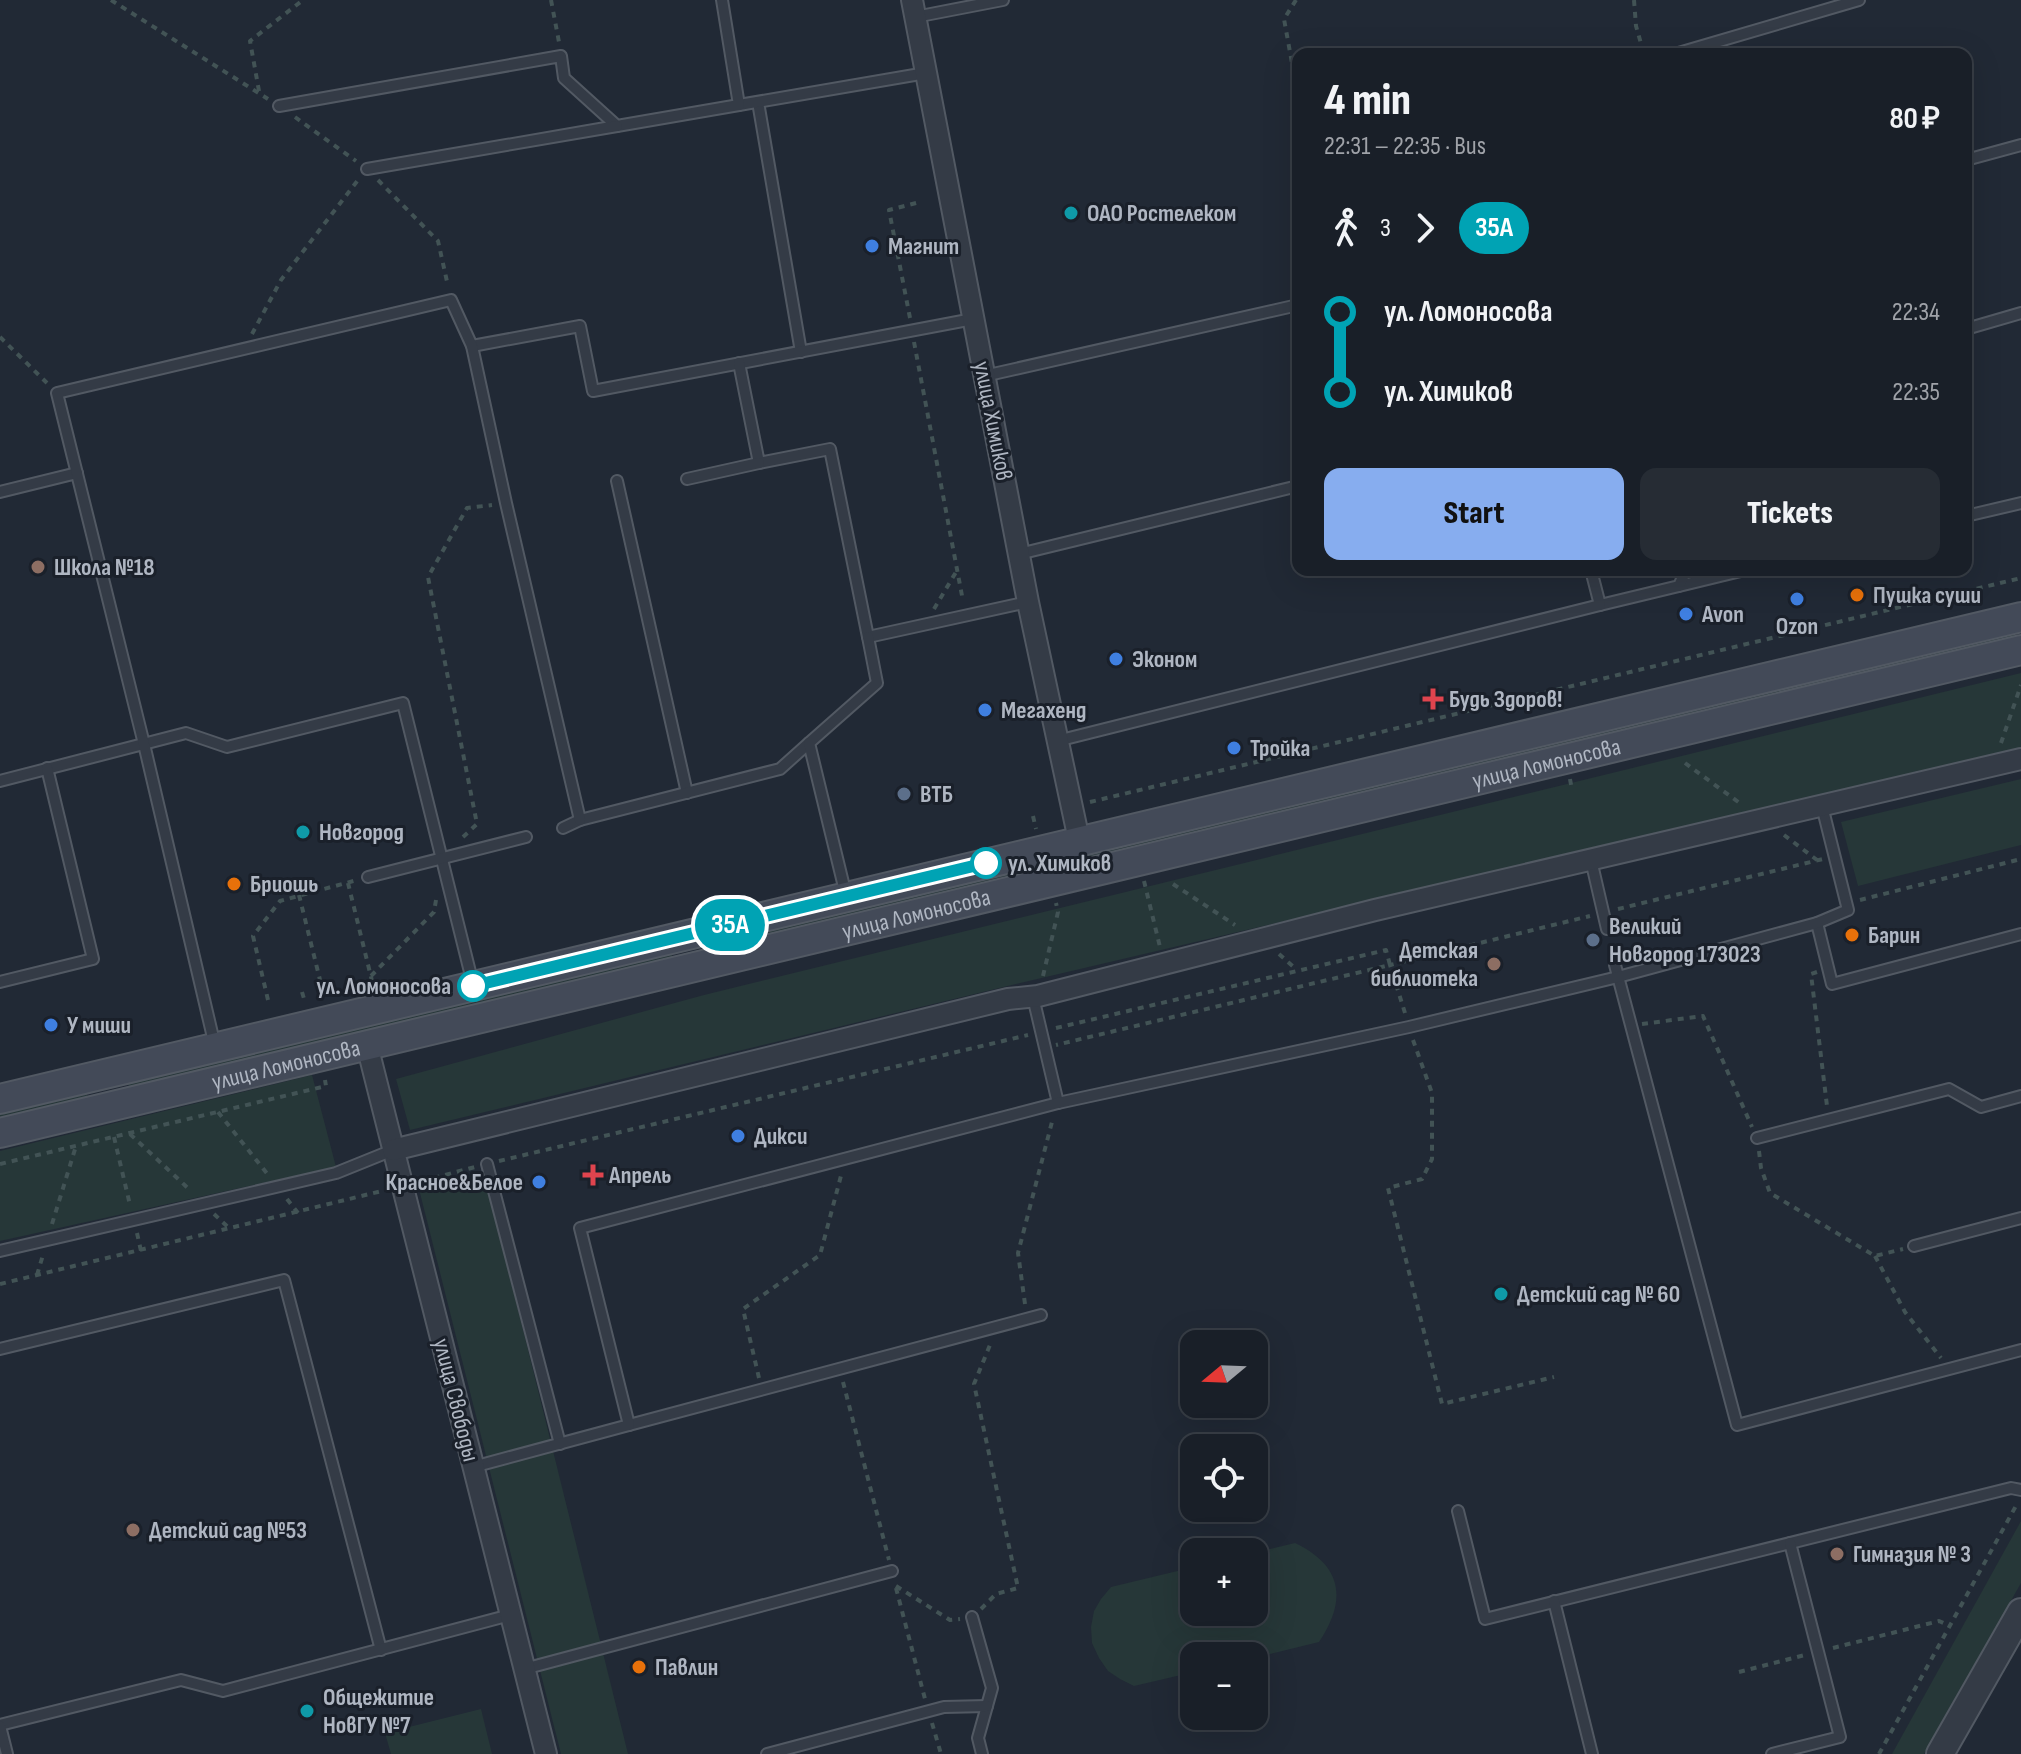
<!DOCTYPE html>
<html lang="en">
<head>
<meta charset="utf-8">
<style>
	body { margin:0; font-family:"Sofia Sans Condensed",sans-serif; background:#262c34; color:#f1f3f6; height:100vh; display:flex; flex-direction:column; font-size:30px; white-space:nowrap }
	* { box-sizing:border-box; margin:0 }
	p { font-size:26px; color:#9fa2a8 }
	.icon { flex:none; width:44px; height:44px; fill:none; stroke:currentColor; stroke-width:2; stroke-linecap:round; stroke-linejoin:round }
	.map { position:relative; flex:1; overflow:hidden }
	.panel { position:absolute; left:1292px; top:48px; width:680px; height:528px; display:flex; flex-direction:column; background:#191f28; border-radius:16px; box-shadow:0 8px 32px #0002,0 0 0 2px #373d45 }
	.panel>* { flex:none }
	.badge { padding:0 16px; border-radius:26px; font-size:28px; line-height:52px }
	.needle { width:52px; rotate:251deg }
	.buttons { position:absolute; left:1180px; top:1330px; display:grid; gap:16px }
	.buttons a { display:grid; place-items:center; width:88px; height:88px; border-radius:16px; background:#191f28; box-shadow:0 8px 32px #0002,0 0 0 2px #373d45; font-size:40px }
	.map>.badge { position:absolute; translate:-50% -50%; box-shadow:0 0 0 4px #fff }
	.legs { display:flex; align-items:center; gap:12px; height:88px; padding:0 32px; font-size:26px }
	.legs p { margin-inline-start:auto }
	.head { display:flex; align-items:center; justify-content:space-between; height:136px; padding:0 32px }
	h1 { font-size:44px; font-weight:800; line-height:60px }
	.cta { display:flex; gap:16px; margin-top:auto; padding:16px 32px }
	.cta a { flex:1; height:92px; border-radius:16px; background:#87adef; color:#111; font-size:32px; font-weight:800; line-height:92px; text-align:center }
	.cta a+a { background:#262c34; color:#f1f3f6 }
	ul { padding:0 32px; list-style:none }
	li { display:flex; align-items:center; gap:28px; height:80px; font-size:30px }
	li i { display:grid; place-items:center; width:12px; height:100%; margin:0 10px; background:currentColor }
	li i::after { content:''; width:20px; height:20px; margin:-10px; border:6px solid; border-radius:50%; background:#191f28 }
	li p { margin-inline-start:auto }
	li:first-child i { background:linear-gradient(#0000 50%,currentColor 0) }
	li:last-child i { background:linear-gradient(currentColor 50%,#0000 0) }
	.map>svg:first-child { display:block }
	.green { fill:#263738 }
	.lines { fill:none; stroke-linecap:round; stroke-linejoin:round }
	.service-casing { stroke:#525963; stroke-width:14 }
	.minor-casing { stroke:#525963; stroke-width:24 }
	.tertiary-casing { stroke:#525963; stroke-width:30 }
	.secondary-casing { stroke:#525963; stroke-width:32 }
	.path { stroke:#425355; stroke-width:4; stroke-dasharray:6 6; stroke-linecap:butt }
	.service { stroke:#343b46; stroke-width:10 }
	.minor { stroke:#343b46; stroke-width:20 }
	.tertiary { stroke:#343b46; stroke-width:26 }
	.secondary { stroke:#434a58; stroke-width:28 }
	.line-1-casing { stroke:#fff; stroke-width:18 }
	.line-1 { stroke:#00a3b4; stroke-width:12 }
	.culture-dot { fill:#0f9aa8; stroke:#1a202a; stroke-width:3 }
	.shop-dot { fill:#3f7fe0; stroke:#1a202a; stroke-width:3 }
	.education-dot { fill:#8d6e63; stroke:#1a202a; stroke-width:3 }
	.food-dot { fill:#e8710a; stroke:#1a202a; stroke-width:3 }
	.health-dot { fill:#e0444e; stroke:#1a202a; stroke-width:3 }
	.service-dot { fill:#5c6f8a; stroke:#1a202a; stroke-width:3 }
	.stop-1-dot { fill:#fff; stroke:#00a3b4; stroke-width:4 }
	.labels { text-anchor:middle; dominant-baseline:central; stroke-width:6; stroke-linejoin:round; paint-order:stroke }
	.poi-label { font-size:24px; font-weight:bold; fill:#afb6c2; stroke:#1a202a; text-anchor:start }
	.street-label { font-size:24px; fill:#afb6c2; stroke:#1a202a }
	.stop-label { font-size:24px; font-weight:bold; fill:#afb6c2; stroke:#1a202a; text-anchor:start }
</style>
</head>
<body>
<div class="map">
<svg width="2021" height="1754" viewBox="0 0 2021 1754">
	<rect width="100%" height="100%" fill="#212935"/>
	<!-- green -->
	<g class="green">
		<polygon points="2013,629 2016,641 718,950 716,939"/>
		<polygon points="2021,673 2021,749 1033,980 410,1130 396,1079 704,995"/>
		<polygon points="2021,779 2021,845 1858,886 1841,822"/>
		<polygon points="671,950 673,961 130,1090 127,1079"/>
		<polygon points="312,1075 336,1167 0,1241 0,1151"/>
		<polygon points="86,1089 88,1100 0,1121 0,1110"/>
		<polygon points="484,1172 628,1754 561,1754 419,1189"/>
		<polygon points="2021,1521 2021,1583 1924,1754 1892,1754"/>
		<path d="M1295,1543c48,23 52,57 24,99l-65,16v-2h-60v16l-60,14 -14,-7 -12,-8 -9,-13 -7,-15 -1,-16 3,-16 7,-12 10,-12 83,-20v45h60v-59z"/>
		<polygon points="481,1709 492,1754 391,1754 385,1733"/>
	</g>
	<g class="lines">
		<!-- service casing -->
		<g class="service-casing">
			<g id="service">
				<polyline points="915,17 1003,0"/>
				<polyline points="1675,54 1859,0"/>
				<polyline points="758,102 801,352"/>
				<polyline points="739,105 926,73"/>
				<polyline points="279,106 561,56 564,78 617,126 739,105 722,0"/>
				<polyline points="1966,160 2021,145"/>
				<polyline points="367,169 617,126"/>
				<polyline points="1966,329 2021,313"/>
				<polyline points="472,346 580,326 593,391 973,319"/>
				<polyline points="739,363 759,463 830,449 868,637 1028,602"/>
				<polyline points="984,376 1298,305"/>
				<polyline points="687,479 759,463"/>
				<polyline points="617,481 687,793"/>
				<polyline points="0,492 77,473"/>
				<polyline points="1966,516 2021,503"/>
				<polyline points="1019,554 1298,486"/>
				<polyline points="1679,586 1745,570"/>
				<polyline points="1600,605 1679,586 1686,570"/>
				<polyline points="1057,741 1600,605 1591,570"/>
				<polyline points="0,781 186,733 227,747 403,703 473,984"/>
				<polyline points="563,828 580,820 780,769 809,743"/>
				<polyline points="1591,860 1607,929"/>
				<polyline points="368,877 526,837"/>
				<polyline points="846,895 809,743 877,683 868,637"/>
				<polyline points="1817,923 1832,984 2021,934"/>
				<polyline points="1615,965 1737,1425 2021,1350"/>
				<polyline points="0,982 93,959 47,768"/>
				<polyline points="1033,997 1058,1103"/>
				<polyline points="215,1046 144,744 57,393 451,300 472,346 506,503 580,820"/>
				<polyline points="1757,1138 1949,1089 1981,1107 2021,1096"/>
				<polyline points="487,1164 560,1444"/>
				<polyline points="1914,1246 2021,1218"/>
				<polyline points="0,1251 336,1173 393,1150"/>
				<polyline points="0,1349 284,1280 381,1650"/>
				<polyline points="629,1425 1041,1315"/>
				<polyline points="473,1467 629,1425 580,1228 1058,1103 1409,1027 1618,977 1817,923 1848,910 1822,806"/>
				<polyline points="1458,1511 1485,1619 2011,1488 2021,1490"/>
				<polyline points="1554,1601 1592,1754"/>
				<polyline points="972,1617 992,1688 978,1738 982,1754"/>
				<polyline points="524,1669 892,1571"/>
				<polyline points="0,1725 181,1680 223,1691 510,1615"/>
				<polyline points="0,1726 7,1754"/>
				<polyline points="767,1754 944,1707 987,1706"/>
				<polyline points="1772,1754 1840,1737 1790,1543"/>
			</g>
		</g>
		<!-- minor casing -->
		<g class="minor-casing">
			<g id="minor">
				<polyline points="912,0 1028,602 1079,840"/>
				<polyline points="367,1045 546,1754"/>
				<polyline points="393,1150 1008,999 1038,996 1375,910 2021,759"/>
			</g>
		</g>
		<!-- tertiary casing -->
		<g class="tertiary-casing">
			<polyline id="tertiary" points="1940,1754 2021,1612"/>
		</g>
		<!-- secondary casing -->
		<g class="secondary-casing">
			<g id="secondary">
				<polyline points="0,1099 2021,617"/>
				<path id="s1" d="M0,1133l2021,-483"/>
			</g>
		</g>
		<!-- path -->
		<g class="path">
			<polyline points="111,0 268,99"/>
			<polyline points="551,0 559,42"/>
			<polyline points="1296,0 1284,19 1298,96"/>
			<polyline points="1634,0 1636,26 1644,54"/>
			<polyline points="259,91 250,41 303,0"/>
			<polyline points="295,117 356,161"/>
			<polyline points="378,180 438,241 448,286"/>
			<polyline points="910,318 889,210 920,202"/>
			<polyline points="252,334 281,280 358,180"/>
			<polyline points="0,337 47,383"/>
			<polyline points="914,342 963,601"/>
			<polyline points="934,609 956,572"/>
			<polyline points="2001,743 2021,685"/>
			<polyline points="1685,763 1741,804"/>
			<polyline points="1570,779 1572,790"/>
			<polyline points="1090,802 2021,578"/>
			<polyline points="1033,816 1036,829"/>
			<polyline points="1784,835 1817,860"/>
			<polyline points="463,837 477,824 428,577 467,508 492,505"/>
			<polyline points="1144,881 1160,947"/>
			<polyline points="348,883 374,989"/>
			<polyline points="1173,884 1235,925"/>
			<polyline points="299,895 322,988"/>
			<polyline points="1860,900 2021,859"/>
			<polyline points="1618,909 1823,859"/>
			<polyline points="1279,954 1296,969"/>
			<polyline points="1817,972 1811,974 1827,1106"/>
			<polyline points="371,976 434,912 436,900"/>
			<polyline points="1043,976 1058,912 1056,903"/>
			<polyline points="302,992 305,1002"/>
			<polyline points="268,1000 253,936 280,901 357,880"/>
			<polyline points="1405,1013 1390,965 1590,916"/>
			<polyline points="1642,1024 1703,1016 1752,1127"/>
			<polyline points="1056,1028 1386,950 1390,965 1056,1045"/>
			<polyline points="1413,1040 1432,1093 1432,1159 1422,1179 1388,1188 1442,1404 1554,1377"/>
			<polyline points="218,1112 269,1176"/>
			<polyline points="130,1134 191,1191"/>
			<polyline points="114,1137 130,1205"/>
			<polyline points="1759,1151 1761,1168 1770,1193 1875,1256 1903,1249"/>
			<polyline points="499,1161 1028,1035"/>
			<polyline points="0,1164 326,1086 325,1080"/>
			<polyline points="422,1181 475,1167"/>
			<polyline points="287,1199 298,1213"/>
			<polyline points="214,1214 230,1229"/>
			<polyline points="52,1224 76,1146"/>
			<polyline points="137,1233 141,1251"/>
			<polyline points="1875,1256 1905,1312 1941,1358"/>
			<polyline points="37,1275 43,1255"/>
			<polyline points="0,1284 386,1190"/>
			<polyline points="1025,1304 1018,1253 1053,1118"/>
			<polyline points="759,1378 743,1309 820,1255 842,1172"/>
			<polyline points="843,1382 889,1560"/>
			<polyline points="896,1586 950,1620 960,1619"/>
			<polyline points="896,1588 925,1699"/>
			<polyline points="981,1609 996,1594 1018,1588 974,1384 990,1345"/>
			<polyline points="1833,1648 1939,1621 1950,1626"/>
			<polyline points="1739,1672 1805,1655"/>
			<polyline points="932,1723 941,1754"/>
			<polyline points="1879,1754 2017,1504"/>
		</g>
		<!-- service -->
		<use href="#service" class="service"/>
		<!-- minor -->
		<use href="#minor" class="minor"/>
		<!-- tertiary -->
		<use href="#tertiary" class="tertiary"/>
		<!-- secondary -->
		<use href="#secondary" class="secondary"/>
	</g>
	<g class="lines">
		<!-- line-1 casing -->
		<g class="line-1-casing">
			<polyline id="line-1" points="473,986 986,863"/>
		</g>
		<!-- line-1 -->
		<use href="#line-1" class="line-1"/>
	</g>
	<!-- markers -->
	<g class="culture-dot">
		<circle cx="1071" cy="213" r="8"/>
		<circle cx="303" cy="832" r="8"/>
		<circle cx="1501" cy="1294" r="8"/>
		<circle cx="307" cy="1711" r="8"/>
	</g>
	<g class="shop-dot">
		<circle cx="872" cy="246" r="8"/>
		<circle cx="1797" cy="599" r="8"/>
		<circle cx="1686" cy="614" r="8"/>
		<circle cx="1116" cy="659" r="8"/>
		<circle cx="985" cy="710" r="8"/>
		<circle cx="1234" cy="748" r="8"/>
		<circle cx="51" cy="1025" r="8"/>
		<circle cx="738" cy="1136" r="8"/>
		<circle cx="539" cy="1182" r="8"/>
	</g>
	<g class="education-dot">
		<circle cx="38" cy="567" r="8"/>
		<circle cx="1494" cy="964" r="8"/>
		<circle cx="133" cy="1530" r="8"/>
		<circle cx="1837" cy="1554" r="8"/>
	</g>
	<g class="food-dot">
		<circle cx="1857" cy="595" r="8"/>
		<circle cx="234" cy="884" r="8"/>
		<circle cx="1852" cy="935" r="8"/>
		<circle cx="639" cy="1667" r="8"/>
	</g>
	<g class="health-dot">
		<path d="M1429 687h8v8h8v8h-8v8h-8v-8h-8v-8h8z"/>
		<path d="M589 1163h8v8h8v8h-8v8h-8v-8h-8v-8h8z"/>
	</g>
	<g class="service-dot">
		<circle cx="904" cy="794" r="8"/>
		<circle cx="1593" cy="940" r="8"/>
	</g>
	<g class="stop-1-dot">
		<circle cx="986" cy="863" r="14"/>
		<circle cx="473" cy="986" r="14"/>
	</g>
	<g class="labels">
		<!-- poi labels -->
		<g class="poi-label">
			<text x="1087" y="213">ОАО Ростелеком</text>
			<text x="888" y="246">Магнит</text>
			<text x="54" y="567">Школа №18</text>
			<text x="1873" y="595">Пушка суши</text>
			<text x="1702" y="614">Avon</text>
			<text x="1797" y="626" text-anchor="middle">Ozon</text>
			<text x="1132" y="659">Эконом</text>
			<text x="1449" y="699">Будь Здоров!</text>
			<text x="1001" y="710">Мегахенд</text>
			<text x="1250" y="748">Тройка</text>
			<text x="920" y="794">ВТБ</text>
			<text x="319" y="832">Новгород</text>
			<text x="250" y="884">Бриошь</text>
			<text x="1609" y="926">Великий<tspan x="1609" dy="28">Новгород 173023</tspan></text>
			<text x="1868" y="935">Барин</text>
			<text x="1478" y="950" text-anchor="end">Детская<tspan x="1478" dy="28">библиотека</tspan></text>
			<text x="67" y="1025">У миши</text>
			<text x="754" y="1136">Дикси</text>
			<text x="609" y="1175">Апрель</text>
			<text x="523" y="1182" text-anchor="end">Красное&amp;Белое</text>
			<text x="1517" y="1294">Детский сад № 60</text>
			<text x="149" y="1530">Детский сад №53</text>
			<text x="1853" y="1554">Гимназия № 3</text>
			<text x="655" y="1667">Павлин</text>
			<text x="323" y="1697">Общежитие<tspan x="323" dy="28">НовГУ №7</tspan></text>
		</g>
		<!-- street labels -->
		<g class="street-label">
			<text transform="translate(993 421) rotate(79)">улица Химиков</text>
			<text stroke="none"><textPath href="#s1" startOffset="1590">улица Ломоносова</textPath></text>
			<text stroke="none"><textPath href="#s1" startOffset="942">улица Ломоносова</textPath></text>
			<text stroke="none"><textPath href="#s1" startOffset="294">улица Ломоносова</textPath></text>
			<text transform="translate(456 1400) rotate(76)">улица Свободы</text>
		</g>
		<!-- stop labels -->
		<g class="stop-label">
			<text x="1008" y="863">ул. Химиков</text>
			<text x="451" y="986" text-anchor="end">ул. Ломоносова</text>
		</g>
	</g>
</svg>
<div class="buttons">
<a><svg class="needle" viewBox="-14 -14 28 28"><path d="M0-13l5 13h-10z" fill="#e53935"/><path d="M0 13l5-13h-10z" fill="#9fa2a8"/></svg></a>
<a><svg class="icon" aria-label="locate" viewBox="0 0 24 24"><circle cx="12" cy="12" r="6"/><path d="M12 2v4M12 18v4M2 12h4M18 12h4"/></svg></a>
<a>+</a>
<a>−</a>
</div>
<b class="badge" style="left:730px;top:925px;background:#00a3b4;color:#fff">35А</b>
<section class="panel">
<div class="head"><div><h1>4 min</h1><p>22:31 – 22:35 · Bus</p></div><b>80 ₽</b></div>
<div class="legs"><svg class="icon" aria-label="walk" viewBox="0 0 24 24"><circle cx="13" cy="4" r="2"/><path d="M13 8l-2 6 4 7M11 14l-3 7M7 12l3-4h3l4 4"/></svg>3<svg class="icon" aria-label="forward" viewBox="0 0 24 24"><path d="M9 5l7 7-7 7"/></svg><b class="badge" style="background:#00a3b4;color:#fff">35А</b></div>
<ul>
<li><i style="color:#00a3b4"></i><b>ул. Ломоносова</b><p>22:34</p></li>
<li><i style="color:#00a3b4"></i><b>ул. Химиков</b><p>22:35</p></li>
</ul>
<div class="cta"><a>Start</a><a>Tickets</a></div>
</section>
</div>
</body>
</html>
